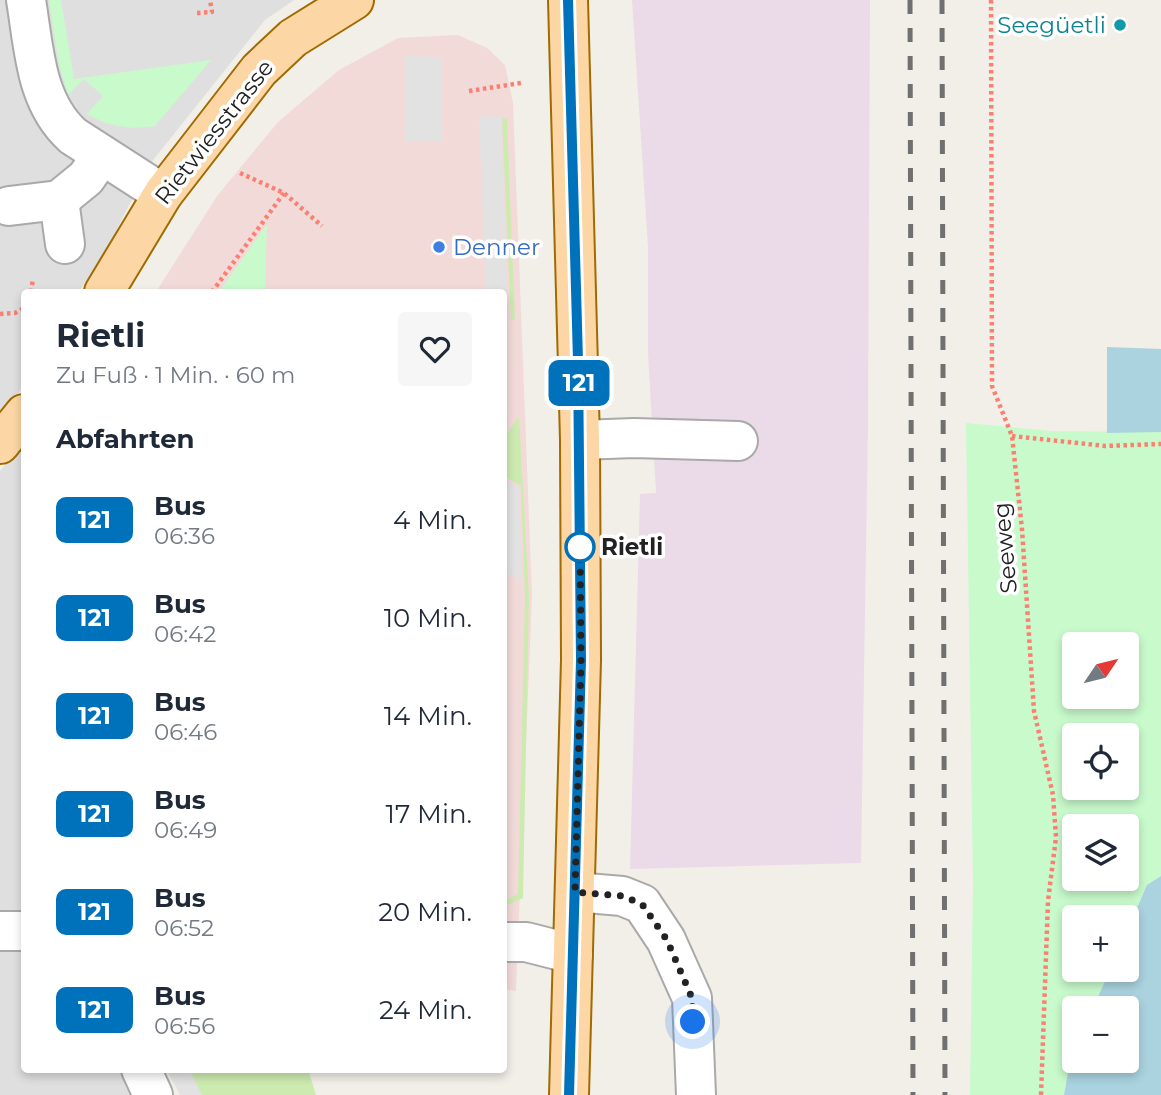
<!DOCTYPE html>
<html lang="de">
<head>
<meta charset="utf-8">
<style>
	body { margin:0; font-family:Montserrat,sans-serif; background:#f6f6f7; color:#1f2937; height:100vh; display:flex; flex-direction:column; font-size:26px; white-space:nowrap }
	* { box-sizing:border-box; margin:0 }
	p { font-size:23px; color:#747a83 }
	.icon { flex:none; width:38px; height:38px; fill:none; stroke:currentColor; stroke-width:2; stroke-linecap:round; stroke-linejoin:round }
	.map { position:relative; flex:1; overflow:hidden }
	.sheet { position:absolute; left:21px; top:289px; width:486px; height:784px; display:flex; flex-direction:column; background:#fff; border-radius:7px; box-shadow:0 4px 10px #0003 }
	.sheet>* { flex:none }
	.badge { padding:0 14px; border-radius:10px; font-size:24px; line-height:46px }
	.needle { width:46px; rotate:55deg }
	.buttons { position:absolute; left:1062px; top:632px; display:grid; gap:14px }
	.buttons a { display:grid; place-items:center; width:77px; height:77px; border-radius:7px; background:#fff; box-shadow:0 4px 10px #0003; font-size:35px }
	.you { position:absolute; width:35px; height:35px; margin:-18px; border:5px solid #fff; border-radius:50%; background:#1a73e8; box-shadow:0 0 0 10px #1a73e833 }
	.map>.badge { position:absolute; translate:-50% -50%; box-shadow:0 0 0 4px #fff }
	h2 { padding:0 35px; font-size:26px; line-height:63px }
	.round { display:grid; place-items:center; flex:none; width:74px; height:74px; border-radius:7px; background:#f6f6f7 }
	.headline { display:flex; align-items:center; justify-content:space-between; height:119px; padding:0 35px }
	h1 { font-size:33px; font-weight:700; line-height:52px }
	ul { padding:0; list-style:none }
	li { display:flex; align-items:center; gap:21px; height:98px; padding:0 35px }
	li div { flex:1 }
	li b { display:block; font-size:26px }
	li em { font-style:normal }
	li .badge { min-width:77px; font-weight:700; text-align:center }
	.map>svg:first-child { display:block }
	.residential { fill:#e0dfdf }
	.commercial { fill:#f2dad9 }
	.industrial { fill:#ebdbe8 }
	.grass { fill:#cdebb0 }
	.park { fill:#c8facc; fill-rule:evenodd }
	.parking { fill:#e2e2e2 }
	.water { fill:#aad3df }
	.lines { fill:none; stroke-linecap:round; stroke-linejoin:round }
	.minor-casing { stroke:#a9a9a9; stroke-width:42 }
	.major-casing { stroke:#a06b00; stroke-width:42 }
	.path { stroke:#fa8072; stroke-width:4.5; stroke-dasharray:3.5 3.5; stroke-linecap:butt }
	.minor { stroke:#fff; stroke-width:38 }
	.major { stroke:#fcd6a4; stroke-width:38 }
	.rail { stroke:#707070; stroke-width:5; stroke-dasharray:14 14; stroke-linecap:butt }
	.line-casing { stroke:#fff; stroke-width:16 }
	.line { stroke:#0072bc; stroke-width:10 }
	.walk { stroke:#222; stroke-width:7; stroke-dasharray:0 12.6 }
	.culture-dot { fill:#0f9aa8; stroke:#fff; stroke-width:2.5 }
	.shop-dot { fill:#3f7fe0; stroke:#fff; stroke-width:2.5 }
	.stop-dot { fill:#fff; stroke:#0072bc; stroke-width:3.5 }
	.labels { text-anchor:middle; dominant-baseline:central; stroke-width:7; stroke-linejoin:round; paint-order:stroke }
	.culture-label { font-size:23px; fill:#0d838f; stroke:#fff; text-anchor:end }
	.street-label { font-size:23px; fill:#222; stroke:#fff }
	.shop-label { font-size:23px; fill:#366cbe; stroke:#fff; text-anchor:start }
	.stop-label { font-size:23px; font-weight:bold; fill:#222; stroke:#fff; text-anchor:start }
</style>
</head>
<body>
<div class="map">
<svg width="1161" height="1095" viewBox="0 0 1161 1095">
	<rect width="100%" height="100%" fill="#f2efe9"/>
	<!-- residential -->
	<g class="residential">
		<polygon points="0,0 294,0 265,20 150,164 101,260 78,292 24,292 24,385 0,417"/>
		<polygon points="24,444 24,1069 141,1069 153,1095 0,1095 0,471"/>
	</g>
	<!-- commercial -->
	<polygon class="commercial" points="458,35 487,48 505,65 513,103 532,596 516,991 504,989 504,292 156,292 217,196 278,122 339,70 398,38"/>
	<!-- industrial -->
	<polygon class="industrial" points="632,0 870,0 868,423 861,863 630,869 640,494 656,493 648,353 648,247"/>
	<!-- grass -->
	<g class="grass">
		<polygon points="507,118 515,320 511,320 502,119"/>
		<polygon points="519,416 529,597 523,898 505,906 504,898 508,899 518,894 525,596 521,486 504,476 504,438"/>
		<polygon points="188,1069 308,1069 316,1095 201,1095"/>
	</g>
	<!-- park -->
	<g class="park">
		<path d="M49,0h12l13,79 137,-19 -56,66c-27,4 -45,1 -68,-12l16,-18 -19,-17 -16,16 -9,-30z"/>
		<polygon points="267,224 265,292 219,292"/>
		<path d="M966,423l86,8 109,1v444l-14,9 -20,46v-14h-53v53h36l-17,38h-19v42l-4,11 -6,34h-94l3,-212zM1074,644h53v52h-53zM1074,735h53v53h-53zM1074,826h53v52h-53z"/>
	</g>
	<!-- parking -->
	<g class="parking">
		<polygon points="406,56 442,57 442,142 405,142"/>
		<polygon points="501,116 508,323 504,323 504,292 486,292 479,117"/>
		<polygon points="504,480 519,487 522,580 504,572"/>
		<polygon points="166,1069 189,1069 202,1095 180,1095"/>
	</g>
	<!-- water -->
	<g class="water">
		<polygon points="1107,347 1161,349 1161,432 1107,433"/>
		<polygon points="1161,876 1161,1095 1064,1095 1070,1061 1074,1050 1074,1060 1127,1060 1127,1008 1093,1008 1110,970 1127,970 1127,931 1147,885"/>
	</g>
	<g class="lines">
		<!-- minor casing -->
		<g class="minor-casing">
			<g id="minor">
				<path d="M26,0c8,48 9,102 47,136l90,58"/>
				<polyline points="59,200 65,244"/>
				<polyline points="9,206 59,200 86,178 102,155"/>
				<polyline points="580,440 634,438 738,441"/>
				<polyline points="575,892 622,896 642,904 666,940 692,998 696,1095"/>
				<polyline points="0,931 24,931"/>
				<polyline points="504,942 526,942 573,954"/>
				<polyline points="141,1069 153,1095"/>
			</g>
		</g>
		<!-- major casing -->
		<g class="major-casing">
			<g id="major">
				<polyline points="568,0 580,440 581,660 569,1095"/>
				<polyline points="104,292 163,194 259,70 293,38 354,0"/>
				<polyline points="0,444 24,414"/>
			</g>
		</g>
		<!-- path -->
		<g class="path">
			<polyline points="991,0 992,386 1012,436 1022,529 1034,711 1053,795 1056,837 1048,901 1041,1095"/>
			<polyline points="197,13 212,12 210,0"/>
			<polyline points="469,91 521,83"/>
			<polyline points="240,173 284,193 322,226"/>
			<polyline points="31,292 33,279"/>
			<polyline points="212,292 284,193"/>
			<polyline points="0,314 15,313 24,308"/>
			<polyline points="1012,436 1105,446 1161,444"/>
		</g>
		<!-- minor -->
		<use href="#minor" class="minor"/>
		<!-- major -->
		<use href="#major" class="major"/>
		<!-- rail -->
		<g class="rail">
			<polyline points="910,0 913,1095"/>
			<polyline points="942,0 945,1095"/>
		</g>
	</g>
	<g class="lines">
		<!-- line casing -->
		<g class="line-casing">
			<polyline id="line" points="568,0 578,361 581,660 569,1095"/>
		</g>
		<!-- line -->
		<use href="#line" class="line"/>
		<!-- walk -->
		<polyline class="walk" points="580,547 581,660 575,892 622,896 642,904 667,940 692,998 693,1022"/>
	</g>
	<!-- markers -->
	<circle class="culture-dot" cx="1120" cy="25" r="7"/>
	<circle class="shop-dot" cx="439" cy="247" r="7"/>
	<circle class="stop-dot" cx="580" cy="547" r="14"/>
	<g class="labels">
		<!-- culture labels -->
		<g class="culture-label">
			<text x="1106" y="25">Seegüetli</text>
		</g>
		<!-- street labels -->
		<g class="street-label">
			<text transform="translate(214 132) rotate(-52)">Rietwiesstrasse</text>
			<text transform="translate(1005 548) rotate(-95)">Seeweg</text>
		</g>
		<!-- shop labels -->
		<g class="shop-label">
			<text x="453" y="247">Denner</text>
		</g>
		<!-- stop labels -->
		<g class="stop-label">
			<text x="601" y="547">Rietli</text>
		</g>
	</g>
</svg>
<div class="buttons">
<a><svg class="needle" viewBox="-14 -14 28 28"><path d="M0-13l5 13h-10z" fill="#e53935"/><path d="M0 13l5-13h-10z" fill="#747a83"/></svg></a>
<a><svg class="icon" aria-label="locate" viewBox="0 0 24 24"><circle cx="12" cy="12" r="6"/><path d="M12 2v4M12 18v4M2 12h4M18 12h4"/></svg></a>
<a><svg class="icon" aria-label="layers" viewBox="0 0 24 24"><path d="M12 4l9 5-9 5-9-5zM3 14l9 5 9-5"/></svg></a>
<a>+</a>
<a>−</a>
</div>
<div class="you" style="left:693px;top:1022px"></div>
<b class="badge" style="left:579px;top:383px;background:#0072bc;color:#fff">121</b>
<section class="sheet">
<div class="headline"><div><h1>Rietli</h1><p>Zu Fuß · 1 Min. · 60 m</p></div><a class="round"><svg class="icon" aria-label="heart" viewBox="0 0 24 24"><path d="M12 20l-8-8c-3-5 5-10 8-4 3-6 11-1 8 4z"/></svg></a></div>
<h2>Abfahrten</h2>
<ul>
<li><span class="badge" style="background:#0072bc;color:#fff">121</span><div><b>Bus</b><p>06:36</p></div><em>4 Min.</em></li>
<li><span class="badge" style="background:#0072bc;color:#fff">121</span><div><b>Bus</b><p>06:42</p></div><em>10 Min.</em></li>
<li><span class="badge" style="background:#0072bc;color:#fff">121</span><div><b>Bus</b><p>06:46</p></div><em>14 Min.</em></li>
<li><span class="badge" style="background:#0072bc;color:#fff">121</span><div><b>Bus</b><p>06:49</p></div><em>17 Min.</em></li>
<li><span class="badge" style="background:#0072bc;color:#fff">121</span><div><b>Bus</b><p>06:52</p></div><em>20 Min.</em></li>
<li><span class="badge" style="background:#0072bc;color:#fff">121</span><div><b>Bus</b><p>06:56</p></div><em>24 Min.</em></li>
</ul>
</section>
</div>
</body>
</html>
